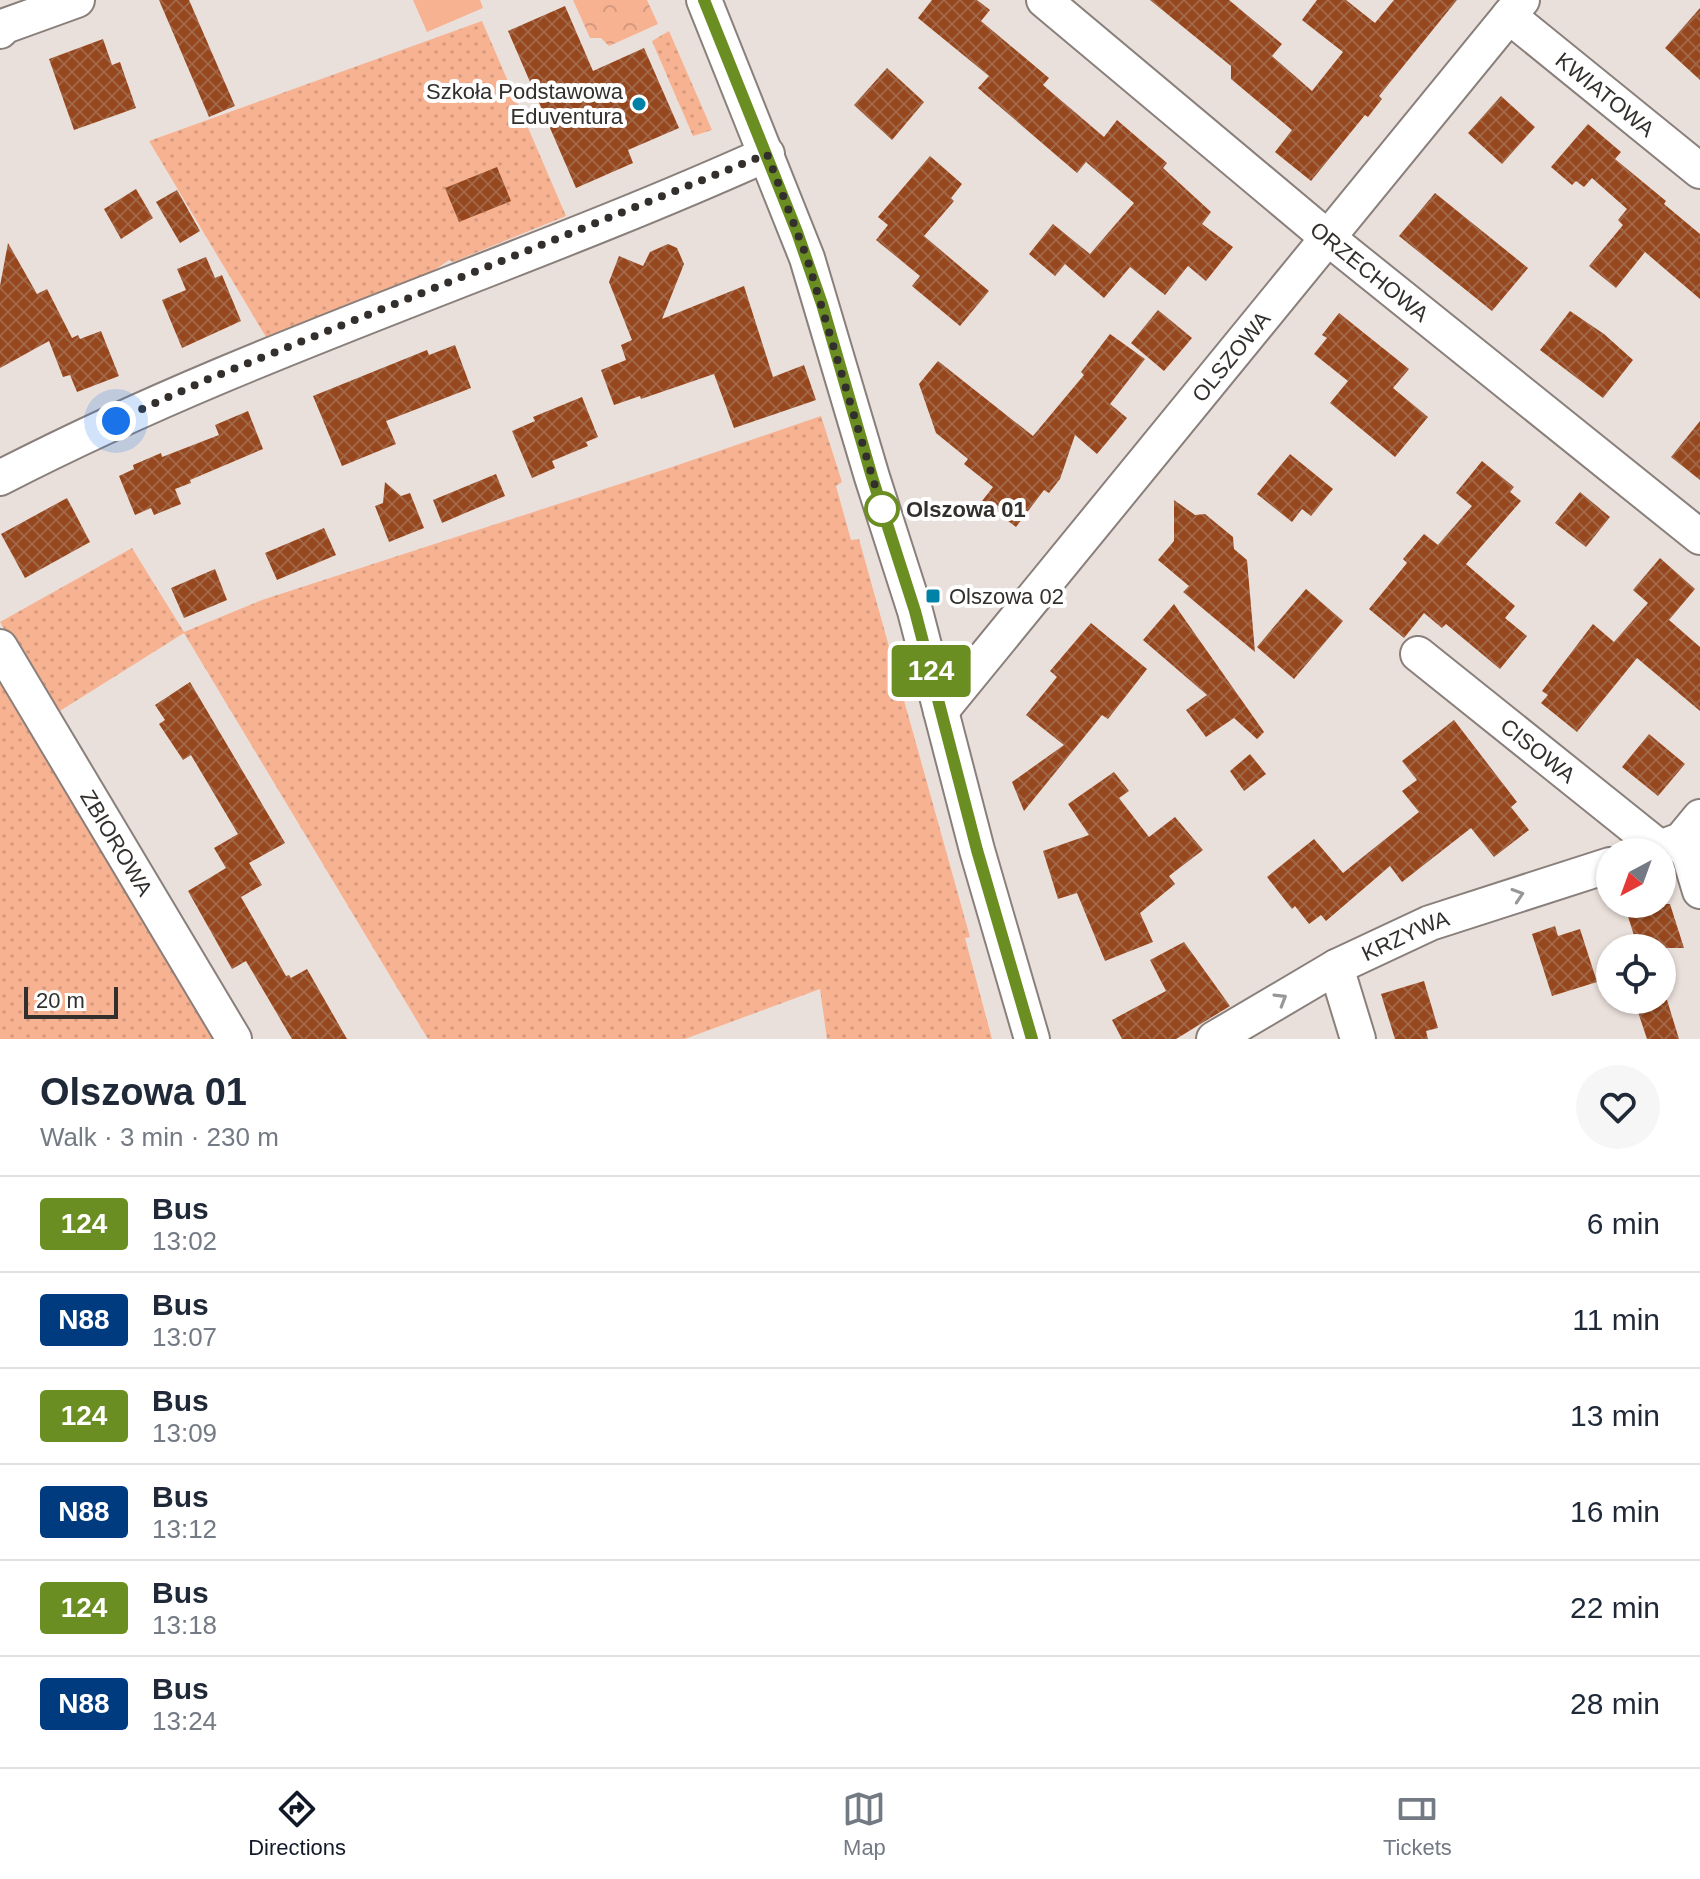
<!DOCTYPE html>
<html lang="en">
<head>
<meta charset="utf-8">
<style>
	body { margin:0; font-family:Arial,sans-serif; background:#f6f6f7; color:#1f2937; height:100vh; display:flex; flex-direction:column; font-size:30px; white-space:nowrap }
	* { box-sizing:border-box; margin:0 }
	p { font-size:26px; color:#747a83 }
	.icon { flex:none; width:44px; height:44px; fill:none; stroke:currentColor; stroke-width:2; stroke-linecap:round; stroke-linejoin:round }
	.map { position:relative; height:1039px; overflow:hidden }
	.details { display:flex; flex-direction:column; background:#fff; flex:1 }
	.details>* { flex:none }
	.badge { padding:0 16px; border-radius:6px; font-size:28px; line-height:52px }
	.needle { width:52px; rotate:221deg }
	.tools { position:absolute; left:1596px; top:838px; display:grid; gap:16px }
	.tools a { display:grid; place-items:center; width:80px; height:80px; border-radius:50%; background:#fff; box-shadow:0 2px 6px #0004; font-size:40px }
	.scale { position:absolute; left:24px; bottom:20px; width:94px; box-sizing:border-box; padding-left:8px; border:4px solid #332f2d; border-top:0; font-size:22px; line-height:28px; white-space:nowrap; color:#332f2d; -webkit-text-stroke:6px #fff; paint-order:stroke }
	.you { position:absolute; width:40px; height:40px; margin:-20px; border:6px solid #fff; border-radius:50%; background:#1a73e8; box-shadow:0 0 0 12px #1a73e833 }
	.map>.badge { position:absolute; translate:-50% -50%; box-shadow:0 0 0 4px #fff }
	.round { display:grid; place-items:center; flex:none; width:84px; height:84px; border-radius:42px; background:#f6f6f7 }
	.head { display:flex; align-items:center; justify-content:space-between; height:136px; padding:0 40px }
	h1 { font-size:38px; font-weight:800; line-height:60px }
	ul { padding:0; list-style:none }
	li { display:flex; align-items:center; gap:24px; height:96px; padding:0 40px; border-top:2px solid #e0e1e3 }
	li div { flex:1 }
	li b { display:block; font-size:30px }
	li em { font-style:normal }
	li .badge { min-width:88px; font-weight:700; text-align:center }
	.menu { display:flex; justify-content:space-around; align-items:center; height:112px; border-top:2px solid #e0e1e3; background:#fff; font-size:22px; color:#747a83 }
	.menu a { display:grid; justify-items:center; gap:4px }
	.menu .active { color:#111827 }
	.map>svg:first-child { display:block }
	.grass { fill:url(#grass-dots) }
	.park { fill:url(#park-crowns) }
	.garden { fill:#f7b292 }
	.building { fill:url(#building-cross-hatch) }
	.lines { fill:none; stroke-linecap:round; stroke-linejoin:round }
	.minor-casing { stroke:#897f7b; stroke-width:38 }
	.minor { stroke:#fff; stroke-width:34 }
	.oneway { stroke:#999796 }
	.line-casing { stroke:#fff; stroke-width:18 }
	.line { stroke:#6b8e23; stroke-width:12 }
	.walk { stroke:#332f2d; stroke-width:8; stroke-dasharray:0 14.4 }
	.poi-dot { fill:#0082a6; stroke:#fff; stroke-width:3 }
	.stop-dot { fill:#fff; stroke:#6b8e23; stroke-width:4 }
	.labels { text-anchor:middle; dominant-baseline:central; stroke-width:8; stroke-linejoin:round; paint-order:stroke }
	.poi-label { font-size:22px; fill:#332f2d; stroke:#fff; text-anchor:end }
	.street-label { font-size:22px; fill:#332f2d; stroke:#fff }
	.stop-label { font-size:22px; font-weight:bold; fill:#332f2d; stroke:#fff; text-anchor:start }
</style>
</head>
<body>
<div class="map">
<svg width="1700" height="1039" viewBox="0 0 1700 1039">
	<defs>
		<pattern id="grass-dots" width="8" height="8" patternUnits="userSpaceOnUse" patternTransform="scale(2)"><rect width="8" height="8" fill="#f7b292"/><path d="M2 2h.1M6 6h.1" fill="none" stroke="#d4997e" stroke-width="1.8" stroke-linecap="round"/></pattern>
		<pattern id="park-crowns" width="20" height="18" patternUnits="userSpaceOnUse" patternTransform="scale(2)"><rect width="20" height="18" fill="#f7b292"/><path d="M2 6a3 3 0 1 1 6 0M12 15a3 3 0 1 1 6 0" fill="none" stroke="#d4997e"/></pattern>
		<pattern id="building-cross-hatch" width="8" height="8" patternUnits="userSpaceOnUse" patternTransform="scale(2)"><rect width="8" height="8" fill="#96471d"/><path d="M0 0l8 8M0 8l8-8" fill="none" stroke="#a16646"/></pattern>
	</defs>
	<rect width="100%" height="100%" fill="#eae0db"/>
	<!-- grass -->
	<g class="grass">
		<polygon points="482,21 566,216 453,262 449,260 432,272 266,337 149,141"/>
		<polygon points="669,31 712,130 693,136 652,41"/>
		<polygon points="821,416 842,482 836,486 851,540 859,539 970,937 965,938 992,1039 827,1039 820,989 685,1039 428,1039 184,633 55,714 38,686 39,678 31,664 23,660 0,622 132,548 184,632 262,600 669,468"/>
		<polygon points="0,674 219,1039 0,1039"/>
	</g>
	<!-- park -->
	<polygon class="park" points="573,0 647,0 658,24 609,46 601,38 590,38"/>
	<!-- garden -->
	<polygon class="garden" points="413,0 480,0 483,8 427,32"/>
	<!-- building -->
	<g class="building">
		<polygon points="159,0 189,0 235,106 209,117"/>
		<polygon points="932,0 977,0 990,10 981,21 1049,78 1043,85 1104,137 1117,120 1167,163 1163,168 1211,212 1202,224 1233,247 1206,281 1188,266 1165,295 1130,267 1104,298 1065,264 1055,276 1029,254 1053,224 1090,254 1134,203 1086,162 1077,173 978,88 989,76 918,18"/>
		<polygon points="1150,0 1229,0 1282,44 1272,56 1312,91 1343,52 1302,20 1317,0 1346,0 1375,23 1394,0 1457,0 1379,96 1382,99 1368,117 1365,115 1311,181 1275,152 1292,130 1231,79 1231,66"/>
		<polygon points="565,6 593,71 644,48 679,128 628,150 633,163 576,188 508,31"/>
		<polygon points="1700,8 1700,80 1665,48"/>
		<polygon points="103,39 112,65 120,62 136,108 74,130 49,59"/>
		<polygon points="887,68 924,102 892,140 854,105"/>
		<polygon points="1501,96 1535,127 1502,164 1468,133"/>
		<polygon points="1588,124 1621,152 1615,159 1666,201 1664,204 1700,234 1700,299 1645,252 1616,288 1589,266 1623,225 1618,220 1627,209 1592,178 1584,187 1576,181 1572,185 1551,167"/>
		<polygon points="930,156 962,184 951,198 954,201 924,236 989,291 960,326 912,286 920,276 876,240 888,225 878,217"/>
		<polygon points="497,167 511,201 459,222 445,188"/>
		<polygon points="136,189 153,218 121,239 104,209"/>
		<polygon points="177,190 200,231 180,243 156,202"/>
		<polygon points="1435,193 1528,268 1492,311 1399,236"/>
		<polygon points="8,243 37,294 47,289 72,338 78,335 80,339 101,331 119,376 77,392 70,375 63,377 49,341 0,368 0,286"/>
		<polygon points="668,244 677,248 684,264 662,319 744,286 773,377 804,365 816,400 734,428 714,374 641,399 640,396 614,405 601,370 626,360 621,345 632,340 609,282 619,256 643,266 650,252"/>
		<polygon points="206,257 215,278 222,275 241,321 182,348 162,300 186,290 177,269"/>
		<polygon points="1158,310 1192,338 1164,371 1131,343"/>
		<polygon points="1570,311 1604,334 1633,360 1603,398 1540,350"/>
		<polygon points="1339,313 1409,369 1393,388 1428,417 1395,457 1330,403 1348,381 1314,354 1327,338 1322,335"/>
		<polygon points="1110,334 1145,359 1110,404 1127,418 1097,454 1075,435 1060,479 1049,493 1044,490 1016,527 982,501 993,487 964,464 968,459 936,433 919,384 938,361 1033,436 1084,375 1081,372"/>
		<polygon points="455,345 471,388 386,421 396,444 342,466 313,396 427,350 429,355"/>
		<polygon points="582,397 598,437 586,442 588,446 552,461 555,468 532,478 512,431 535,421 533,417"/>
		<polygon points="248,411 263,449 190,480 191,483 175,489 181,504 154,515 151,508 135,515 119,476 134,469 133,465 161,453 162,457 219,435 215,425"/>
		<polygon points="1700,421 1700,480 1671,457"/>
		<polygon points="1290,454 1333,489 1311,516 1302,509 1292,522 1257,494"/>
		<polygon points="1482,461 1514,487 1510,492 1521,501 1466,564 1515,606 1505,618 1527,636 1500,669 1446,624 1442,628 1424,613 1404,638 1369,609 1407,563 1403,559 1424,534 1438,545 1472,506 1456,493"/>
		<polygon points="496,474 505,496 442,523 433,500"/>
		<polygon points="385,482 401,496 410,493 424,528 389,542 375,506 383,503"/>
		<polygon points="1580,492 1610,517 1586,547 1555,523"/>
		<polygon points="67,498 90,542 25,578 1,534"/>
		<polygon points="1174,500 1195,515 1205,514 1233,537 1234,549 1247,560 1255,652 1183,592 1189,586 1158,560 1174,541"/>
		<polygon points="324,528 336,555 277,580 265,553"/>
		<polygon points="1660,558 1695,589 1669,620 1700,647 1700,711 1637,658 1577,732 1541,703 1548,695 1542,691 1593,624 1614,642 1648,603 1633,590"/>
		<polygon points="215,569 227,600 184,618 171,588"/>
		<polygon points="1306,589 1343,621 1294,679 1257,647"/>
		<polygon points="1174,604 1264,732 1257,739 1234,718 1206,737 1186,710 1207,695 1143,640"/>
		<polygon points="1091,623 1147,669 1108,719 1102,715 1024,811 1012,782 1064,745 1026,715 1057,677 1050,671"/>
		<polygon points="190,682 285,843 249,863 262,885 241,897 286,976 289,975 291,978 307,969 347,1039 292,1039 246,961 232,969 188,891 226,868 214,848 238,834 191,755 183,760 159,724 165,720 155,705"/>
		<polygon points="1454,720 1517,802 1511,807 1529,830 1494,857 1471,828 1402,882 1390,866 1326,921 1321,915 1309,924 1295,906 1292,909 1267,877 1314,839 1343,873 1419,812 1402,791 1417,780 1402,761"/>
		<polygon points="1649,734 1685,764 1658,796 1622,767"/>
		<polygon points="1250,754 1266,774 1244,791 1230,771"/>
		<polygon points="1114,772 1129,791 1119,798 1149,837 1175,817 1203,850 1169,876 1175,884 1140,913 1153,942 1105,961 1077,893 1058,899 1043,851 1089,835 1068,804"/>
		<polygon points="1624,904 1670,904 1684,948 1638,948"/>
		<polygon points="1555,926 1558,936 1580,929 1597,982 1552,996 1532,934"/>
		<polygon points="1184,942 1230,1006 1176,1039 1122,1039 1112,1020 1166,991 1150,960"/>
		<polygon points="1424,981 1438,1028 1426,1031 1428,1039 1395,1039 1381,994"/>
		<polygon points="1634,1000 1667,1000 1679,1039 1647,1039"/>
	</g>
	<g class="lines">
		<!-- minor casing -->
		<g class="minor-casing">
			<g id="minor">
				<polyline points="704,0 807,258 872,477 915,611 977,850 1032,1039"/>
				<path id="s1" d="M1044,0l284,238 372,299"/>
				<path id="s2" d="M1509,16l191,155"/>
				<polyline points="0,31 5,26 77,0"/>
				<path d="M0,478c247,-128 514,-210 767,-324"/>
				<path id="s3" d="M0,647l234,392"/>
				<path id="s4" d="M1418,654l242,194"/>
				<path id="s5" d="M941,711l581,-711"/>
				<polyline points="1681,840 1690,858 1700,891"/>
				<polyline points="1649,852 1681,840 1700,817"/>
				<polyline points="1336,967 1358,1039"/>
				<path id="s6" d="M1214,1039l122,-72 94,-44 180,-58"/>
			</g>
		</g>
		<!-- minor -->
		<use href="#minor" class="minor"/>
	</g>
	<!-- one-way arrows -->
	<defs><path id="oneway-chevron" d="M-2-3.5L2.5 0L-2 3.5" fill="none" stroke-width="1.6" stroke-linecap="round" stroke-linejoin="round" transform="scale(2)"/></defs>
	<g class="oneway">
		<use href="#oneway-chevron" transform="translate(1518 895) rotate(-18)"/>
		<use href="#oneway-chevron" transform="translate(1281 999) rotate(-31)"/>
	</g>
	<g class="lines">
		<!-- line casing -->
		<g class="line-casing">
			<polyline id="line" points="704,0 797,232 822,304 872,477 915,611 977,850 1032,1039"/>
		</g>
		<!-- line -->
		<use href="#line" class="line"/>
		<!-- walk -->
		<polyline class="walk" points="116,421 206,380 767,154 807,258 882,509"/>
	</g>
	<!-- markers -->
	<g class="poi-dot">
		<circle cx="639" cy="104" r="8"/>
		<rect x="925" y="588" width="16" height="16" rx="4"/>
	</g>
	<circle class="stop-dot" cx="882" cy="509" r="16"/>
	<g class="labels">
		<!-- poi labels -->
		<g class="poi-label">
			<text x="623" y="91">Szkoła Podstawowa<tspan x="623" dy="25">Eduventura</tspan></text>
			<text x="949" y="596" text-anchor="start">Olszowa 02</text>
		</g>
		<!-- street labels -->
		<g class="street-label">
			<text stroke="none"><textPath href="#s2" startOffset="124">KWIATOWA</textPath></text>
			<text stroke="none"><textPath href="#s1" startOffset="424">ORZECHOWA</textPath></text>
			<text stroke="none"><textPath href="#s5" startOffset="458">OLSZOWA</textPath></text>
			<text stroke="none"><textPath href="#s4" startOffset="154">CISOWA</textPath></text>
			<text stroke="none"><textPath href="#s3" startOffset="228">ZBIOROWA</textPath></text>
			<text stroke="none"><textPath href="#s6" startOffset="218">KRZYWA</textPath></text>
		</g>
		<!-- stop labels -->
		<g class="stop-label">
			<text x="906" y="509">Olszowa 01</text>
		</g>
	</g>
</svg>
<div class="tools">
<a><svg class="needle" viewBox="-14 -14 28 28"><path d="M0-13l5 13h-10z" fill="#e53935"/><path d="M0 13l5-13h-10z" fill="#747a83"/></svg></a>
<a><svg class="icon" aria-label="locate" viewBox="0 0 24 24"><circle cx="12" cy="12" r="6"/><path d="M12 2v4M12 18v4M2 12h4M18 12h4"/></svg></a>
</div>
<div class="scale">20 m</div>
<div class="you" style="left:116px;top:421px"></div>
<b class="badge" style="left:931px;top:671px;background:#6b8e23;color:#fff">124</b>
</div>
<section class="details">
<div class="head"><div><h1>Olszowa 01</h1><p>Walk · 3 min · 230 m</p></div><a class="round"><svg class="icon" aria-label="heart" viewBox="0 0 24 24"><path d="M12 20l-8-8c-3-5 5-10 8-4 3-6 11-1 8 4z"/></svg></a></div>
<ul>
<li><span class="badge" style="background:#6b8e23;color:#fff">124</span><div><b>Bus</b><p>13:02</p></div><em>6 min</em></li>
<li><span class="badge" style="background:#003b80;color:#fff">N88</span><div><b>Bus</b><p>13:07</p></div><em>11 min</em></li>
<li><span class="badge" style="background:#6b8e23;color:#fff">124</span><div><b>Bus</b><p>13:09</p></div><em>13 min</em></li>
<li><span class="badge" style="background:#003b80;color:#fff">N88</span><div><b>Bus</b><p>13:12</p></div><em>16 min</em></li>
<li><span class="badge" style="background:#6b8e23;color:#fff">124</span><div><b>Bus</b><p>13:18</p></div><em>22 min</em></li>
<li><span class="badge" style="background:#003b80;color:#fff">N88</span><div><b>Bus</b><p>13:24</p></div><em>28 min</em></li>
</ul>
</section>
<nav class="menu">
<a class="active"><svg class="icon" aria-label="directions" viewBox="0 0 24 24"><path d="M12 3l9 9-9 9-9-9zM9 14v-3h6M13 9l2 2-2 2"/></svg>Directions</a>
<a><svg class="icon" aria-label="map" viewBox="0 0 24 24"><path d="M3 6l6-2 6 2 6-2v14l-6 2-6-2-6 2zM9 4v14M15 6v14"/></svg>Map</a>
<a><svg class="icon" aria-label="tickets" viewBox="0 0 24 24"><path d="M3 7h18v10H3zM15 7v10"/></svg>Tickets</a>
</nav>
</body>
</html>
